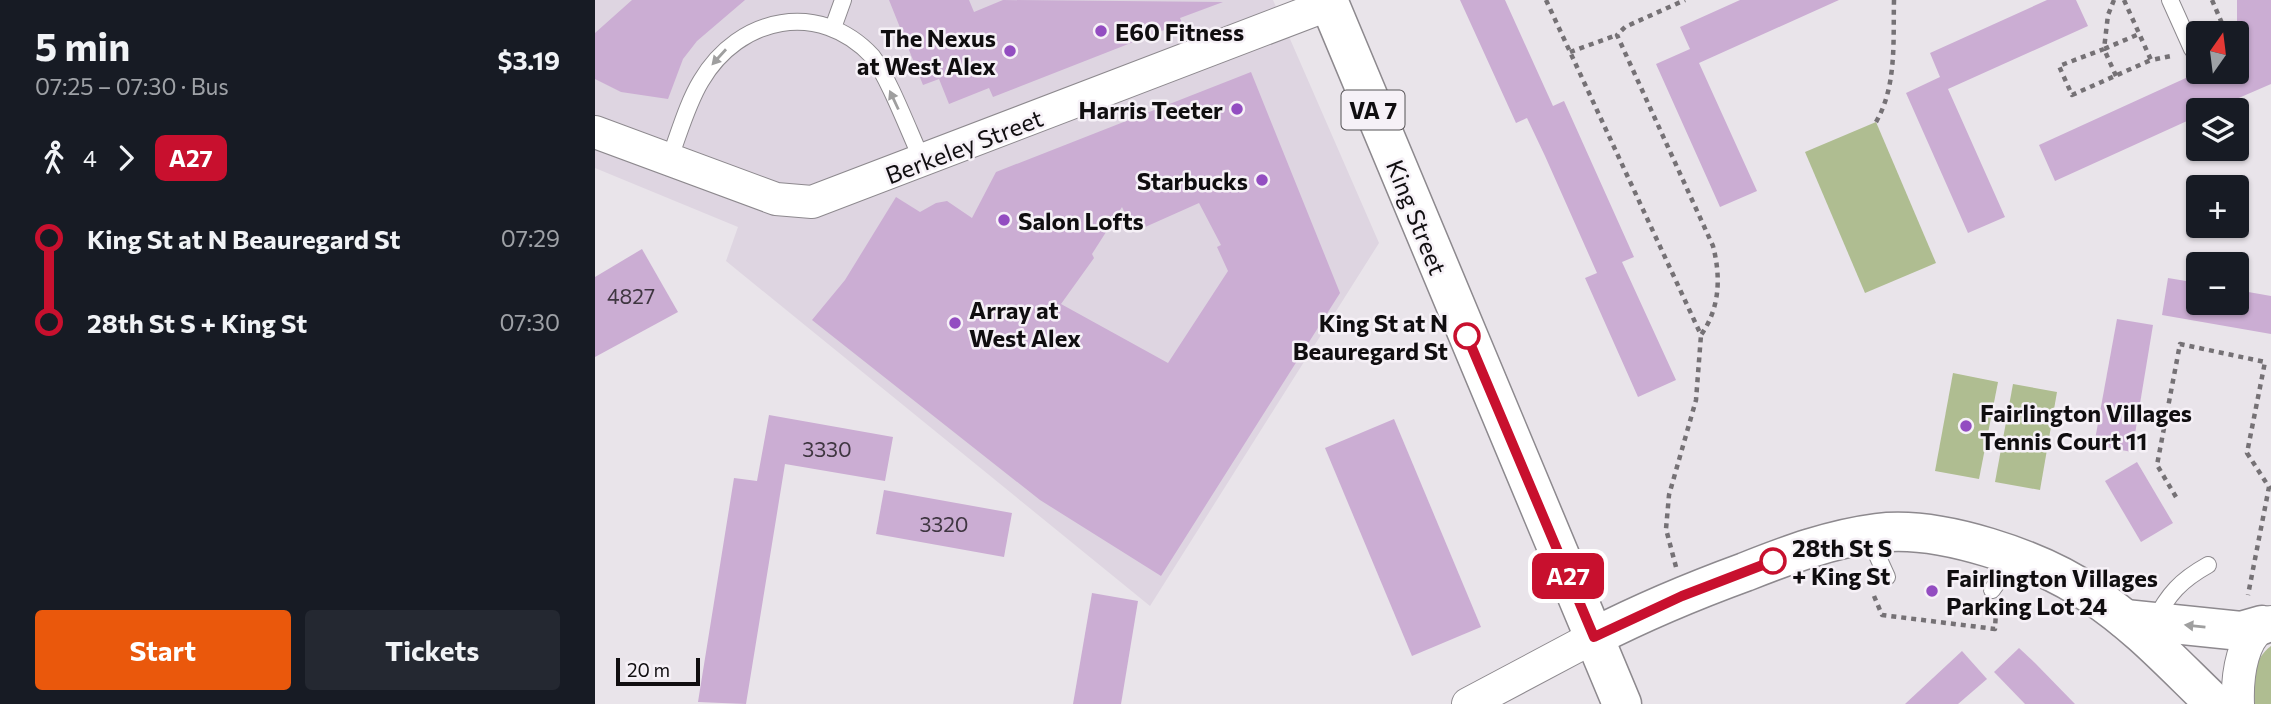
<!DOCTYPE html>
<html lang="en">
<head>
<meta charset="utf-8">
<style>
	body { margin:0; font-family:Commissioner,sans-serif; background:#242831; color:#f1f3f6; height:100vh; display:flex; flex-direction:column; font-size:26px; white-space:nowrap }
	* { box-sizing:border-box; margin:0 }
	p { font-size:23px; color:#9ea1a6 }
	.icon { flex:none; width:38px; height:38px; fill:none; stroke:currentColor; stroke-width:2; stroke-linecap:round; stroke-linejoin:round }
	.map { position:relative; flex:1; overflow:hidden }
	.side { display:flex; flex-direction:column; background:#171b24; width:595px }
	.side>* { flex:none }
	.badge { padding:0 14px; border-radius:10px; font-size:24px; line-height:46px }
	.needle { width:46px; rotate:14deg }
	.fabs { position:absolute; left:1591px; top:21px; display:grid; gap:14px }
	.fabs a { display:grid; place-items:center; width:63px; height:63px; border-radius:7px; background:#171b24; box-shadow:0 2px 5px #0004; font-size:35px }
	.scale { position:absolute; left:21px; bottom:18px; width:84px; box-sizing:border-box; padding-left:7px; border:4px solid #100e10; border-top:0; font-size:19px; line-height:24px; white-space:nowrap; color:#100e10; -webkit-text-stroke:5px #f6f1f7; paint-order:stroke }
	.map>.badge { position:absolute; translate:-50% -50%; box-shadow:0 0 0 4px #fff }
	.legs { display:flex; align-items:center; gap:10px; height:77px; padding:0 35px; font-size:23px }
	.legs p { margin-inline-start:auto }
	.summary { display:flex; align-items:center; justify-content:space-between; height:119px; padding:0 35px }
	h1 { font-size:38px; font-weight:700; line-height:52px }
	.action { display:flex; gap:14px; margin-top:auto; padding:14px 35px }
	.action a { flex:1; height:80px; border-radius:7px; background:#ea580c; color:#fff; font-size:28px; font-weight:700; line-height:80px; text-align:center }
	.action a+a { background:#242831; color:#f1f3f6 }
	ul { padding:0 35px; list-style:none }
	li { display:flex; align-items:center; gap:24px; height:84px; font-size:26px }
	li i { display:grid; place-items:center; width:10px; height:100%; margin:0 9px; background:currentColor }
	li i::after { content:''; width:18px; height:18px; margin:-9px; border:5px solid; border-radius:50%; background:#171b24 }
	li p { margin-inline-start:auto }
	li:first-child i { background:linear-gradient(#0000 50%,currentColor 0) }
	li:last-child i { background:linear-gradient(currentColor 50%,#0000 0) }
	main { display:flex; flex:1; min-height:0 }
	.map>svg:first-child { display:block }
	.built { fill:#ded5e1 }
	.green { fill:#afbd91 }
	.building { fill:#cbadd3; fill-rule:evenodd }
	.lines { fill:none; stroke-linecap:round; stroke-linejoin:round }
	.service-casing { stroke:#8d898e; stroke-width:18 }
	.minor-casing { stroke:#8d898e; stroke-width:34 }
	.tertiary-casing { stroke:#8d898e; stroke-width:41 }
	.primary-casing { stroke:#8d898e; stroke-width:41 }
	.path { stroke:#757175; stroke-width:4.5; stroke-dasharray:5 5; stroke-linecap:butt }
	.service { stroke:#fff; stroke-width:16 }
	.minor { stroke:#fff; stroke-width:32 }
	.tertiary { stroke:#fff; stroke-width:38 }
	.primary { stroke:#fff; stroke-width:38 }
	.oneway { fill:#9f9f9f }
	.line-1-casing { stroke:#fff; stroke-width:16 }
	.line-1 { stroke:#c8102e; stroke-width:10 }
	.poi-dot { fill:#934dc1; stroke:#f6f1f7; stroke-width:2.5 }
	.stop-1-dot { fill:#fff; stroke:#c8102e; stroke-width:3.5 }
	.labels { text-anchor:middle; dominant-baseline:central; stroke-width:5; stroke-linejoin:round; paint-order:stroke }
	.number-label { font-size:21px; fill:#3f3641 }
	.shield { fill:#f6f1f7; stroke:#555255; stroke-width:2 }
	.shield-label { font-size:23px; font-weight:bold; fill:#100e10 }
	.poi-label { font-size:24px; font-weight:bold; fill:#100e10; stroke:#f6f1f7; text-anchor:start }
	.street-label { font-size:24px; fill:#100e10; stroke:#f6f1f7 }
	.stop-label { font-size:24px; font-weight:bold; fill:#100e10; stroke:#f6f1f7; text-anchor:end }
</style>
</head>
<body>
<main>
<section class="side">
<div class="summary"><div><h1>5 min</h1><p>07:25 – 07:30 · Bus</p></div><b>$3.19</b></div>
<div class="legs"><svg class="icon" aria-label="walk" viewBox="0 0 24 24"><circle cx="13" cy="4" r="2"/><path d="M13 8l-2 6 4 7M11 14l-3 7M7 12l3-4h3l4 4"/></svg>4<svg class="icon" aria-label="forward" viewBox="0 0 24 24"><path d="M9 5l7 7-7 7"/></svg><b class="badge" style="background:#c8102e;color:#fff">A27</b></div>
<ul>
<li><i style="color:#c8102e"></i><b>King St at N Beauregard St</b><p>07:29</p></li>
<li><i style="color:#c8102e"></i><b>28th St S + King St</b><p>07:30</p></li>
</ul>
<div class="action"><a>Start</a><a>Tickets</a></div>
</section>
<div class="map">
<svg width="1676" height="704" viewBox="0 0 1676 704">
	<rect width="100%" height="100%" fill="#e9e4ea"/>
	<!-- built -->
	<polygon class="built" points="0,0 678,0 784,243 555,606 131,261 143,227 0,168"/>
	<!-- green -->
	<g class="green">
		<polygon points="1281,122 1341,263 1270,293 1210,152"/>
		<polygon points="1358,373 1403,382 1384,479 1340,471"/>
		<polygon points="1418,384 1462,392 1445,490 1400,482"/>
		<path d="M1676,646v58h-16c-5,-20 -2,-45 16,-58z"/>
	</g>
	<!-- building -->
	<g class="building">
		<polygon points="37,0 150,0 102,41 88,59 73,99 26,92 0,79 0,33"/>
		<polygon points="294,0 374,0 379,12 408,0 628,2 585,18 587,23 398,97 394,88 354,104 344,79 328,85"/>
		<polygon points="865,0 910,0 958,106 969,101 1039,257 1027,262 1081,380 1043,397 990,278 1002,273 950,156 932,118 921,123"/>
		<polygon points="1145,0 1244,0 1104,63 1162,191 1125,207 1061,64 1095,49 1085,27"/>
		<polygon points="1452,0 1481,0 1493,26 1353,89 1410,217 1373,233 1311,93 1345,77 1335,53"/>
		<polygon points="1642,0 1676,0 1676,84 1616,110 1603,110 1603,116 1460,181 1444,145 1604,72 1642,72"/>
		<path d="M656,72l89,221 -179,283 -121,-76 -228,-180 33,-40 51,-83 24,15 16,-9 11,-2 25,17 24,-46zM604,203l22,42 -4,2 11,24 -60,92 -107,-59 33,-46 -2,-4 30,-47 12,25z"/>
		<polygon points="47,249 83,312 0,357 0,277"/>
		<polygon points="1573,278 1603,283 1603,303 1642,303 1642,290 1676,296 1676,334 1567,315"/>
		<polygon points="1522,319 1558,325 1537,452 1499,445"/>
		<polygon points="174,415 298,437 290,481 190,464 151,704 103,702 139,478 162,481"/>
		<polygon points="799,419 886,627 817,656 730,448"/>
		<polygon points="1542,462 1578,523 1546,542 1510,481"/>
		<polygon points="289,490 417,513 409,557 281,534"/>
		<polygon points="497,593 543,601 526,704 478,704"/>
		<polygon points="1424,648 1440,663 1480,704 1430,704 1399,672"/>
		<polygon points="1367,651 1392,679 1363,704 1310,704"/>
	</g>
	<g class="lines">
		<!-- service casing -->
		<g class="service-casing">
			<g id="service">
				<polyline points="1575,0 1597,49"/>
				<polyline points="239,25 248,0"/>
				<path d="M74,160c10,-26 18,-56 32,-79 38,-65 119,-81 171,-25 17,22 38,78 51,106"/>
				<polyline points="1273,535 1292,577"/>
				<polyline points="1397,590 1420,558"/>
				<path d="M1559,622c14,-28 27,-42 54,-57"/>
			</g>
		</g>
		<!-- minor casing -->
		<g class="minor-casing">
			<g id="minor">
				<polyline points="0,132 181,199 217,202 735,4"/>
				<polyline points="873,704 999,637"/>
				<path d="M1643,704c-1,-26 3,-73 33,-82"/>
			</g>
		</g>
		<!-- tertiary casing -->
		<g class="tertiary-casing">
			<g id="tertiary">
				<polyline points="1530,619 1646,631 1667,625"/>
				<path d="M999,637c49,-25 99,-46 151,-65 43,-17 85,-33 132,-39 63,-8 163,26 215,62 46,30 84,72 123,109"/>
			</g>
		</g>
		<!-- primary casing -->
		<g class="primary-casing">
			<polyline id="primary" points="733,0 1027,704"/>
		</g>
		<!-- path -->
		<g class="path">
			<path d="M951,0l155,335c19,-27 20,-58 12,-89l-96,-211 8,-8 60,-27"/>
			<polyline points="1519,0 1513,15 1509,49 1464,66 1477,95 1556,60"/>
			<polyline points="1529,0 1556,60 1576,56"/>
			<polyline points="1617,0 1629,28 1623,33"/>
			<polyline points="975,52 1022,35"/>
			<polyline points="1521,76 1509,49 1544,34"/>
			<path d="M1281,122c21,-36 17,-81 18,-122"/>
			<polyline points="1581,497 1562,465 1585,344 1670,362 1652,453 1674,487 1653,595"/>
			<polyline points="1081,567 1071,529 1074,495 1101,400 1106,335"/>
			<polyline points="1279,596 1287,615 1400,629 1401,611"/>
		</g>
		<!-- service -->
		<use href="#service" class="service"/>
		<!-- minor -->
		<use href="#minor" class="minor"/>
		<!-- tertiary -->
		<use href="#tertiary" class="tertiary"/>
		<!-- primary -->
		<use href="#primary" class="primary"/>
	</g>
	<!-- one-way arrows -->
	<defs><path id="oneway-solid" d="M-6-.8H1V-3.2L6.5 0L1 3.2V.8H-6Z" transform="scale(1.75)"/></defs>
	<g class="oneway">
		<use href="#oneway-solid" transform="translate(124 57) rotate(132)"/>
		<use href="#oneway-solid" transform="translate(299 100) rotate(-115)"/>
		<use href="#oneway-solid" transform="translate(1600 626) rotate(-174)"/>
	</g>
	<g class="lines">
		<!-- line-1 casing -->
		<g class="line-1-casing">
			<polyline id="line-1" points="872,336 999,637 1087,596 1178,561"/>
		</g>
		<!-- line-1 -->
		<use href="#line-1" class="line-1"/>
	</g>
	<!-- markers -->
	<g class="poi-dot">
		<circle cx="506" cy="31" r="7"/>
		<circle cx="415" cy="51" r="7"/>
		<circle cx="642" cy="109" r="7"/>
		<circle cx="667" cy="180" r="7"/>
		<circle cx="409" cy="220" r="7"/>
		<circle cx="360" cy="323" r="7"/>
		<circle cx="1371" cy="426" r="7"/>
		<circle cx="1337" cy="591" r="7"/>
	</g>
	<g class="stop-1-dot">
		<circle cx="872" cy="336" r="12"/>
		<circle cx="1178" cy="561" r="12"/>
	</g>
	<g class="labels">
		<!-- number labels -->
		<g class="number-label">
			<text x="36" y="295">4827</text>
			<text x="232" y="448">3330</text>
			<text x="349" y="523">3320</text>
		</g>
		<!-- shield labels -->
		<rect class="shield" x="746.5" y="90.5" width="63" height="39" rx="5"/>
		<g class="shield-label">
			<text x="778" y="110">VA 7</text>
		</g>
		<!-- poi labels -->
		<g class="poi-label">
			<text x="520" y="31">E60 Fitness</text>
			<text x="401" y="37" text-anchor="end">The Nexus<tspan x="401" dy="28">at West Alex</tspan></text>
			<text x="628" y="109" text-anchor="end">Harris Teeter</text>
			<text x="653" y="180" text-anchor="end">Starbucks</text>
			<text x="423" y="220">Salon Lofts</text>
			<text x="374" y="309">Array at<tspan x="374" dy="28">West Alex</tspan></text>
			<text x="1385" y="412">Fairlington Villages<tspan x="1385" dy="28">Tennis Court 11</tspan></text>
			<text x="1351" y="577">Fairlington Villages<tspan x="1351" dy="28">Parking Lot 24</tspan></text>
		</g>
		<!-- street labels -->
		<g class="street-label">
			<text transform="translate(369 146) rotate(-21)">Berkeley Street</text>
			<text transform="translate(822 217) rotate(68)">King Street</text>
		</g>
		<!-- stop labels -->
		<g class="stop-label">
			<text x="853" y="322">King St at N<tspan x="853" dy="28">Beauregard St</tspan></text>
			<text x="1197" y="547" text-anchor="start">28th St S<tspan x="1197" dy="28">+ King St</tspan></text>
		</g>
	</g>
</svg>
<div class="fabs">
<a><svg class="needle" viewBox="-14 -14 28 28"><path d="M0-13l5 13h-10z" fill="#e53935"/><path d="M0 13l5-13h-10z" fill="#9ea1a6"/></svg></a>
<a><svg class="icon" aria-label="layers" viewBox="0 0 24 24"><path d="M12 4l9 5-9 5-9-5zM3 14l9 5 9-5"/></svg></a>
<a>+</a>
<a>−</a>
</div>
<div class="scale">20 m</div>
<b class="badge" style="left:973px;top:576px;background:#c8102e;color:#fff">A27</b>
</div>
</main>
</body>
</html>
